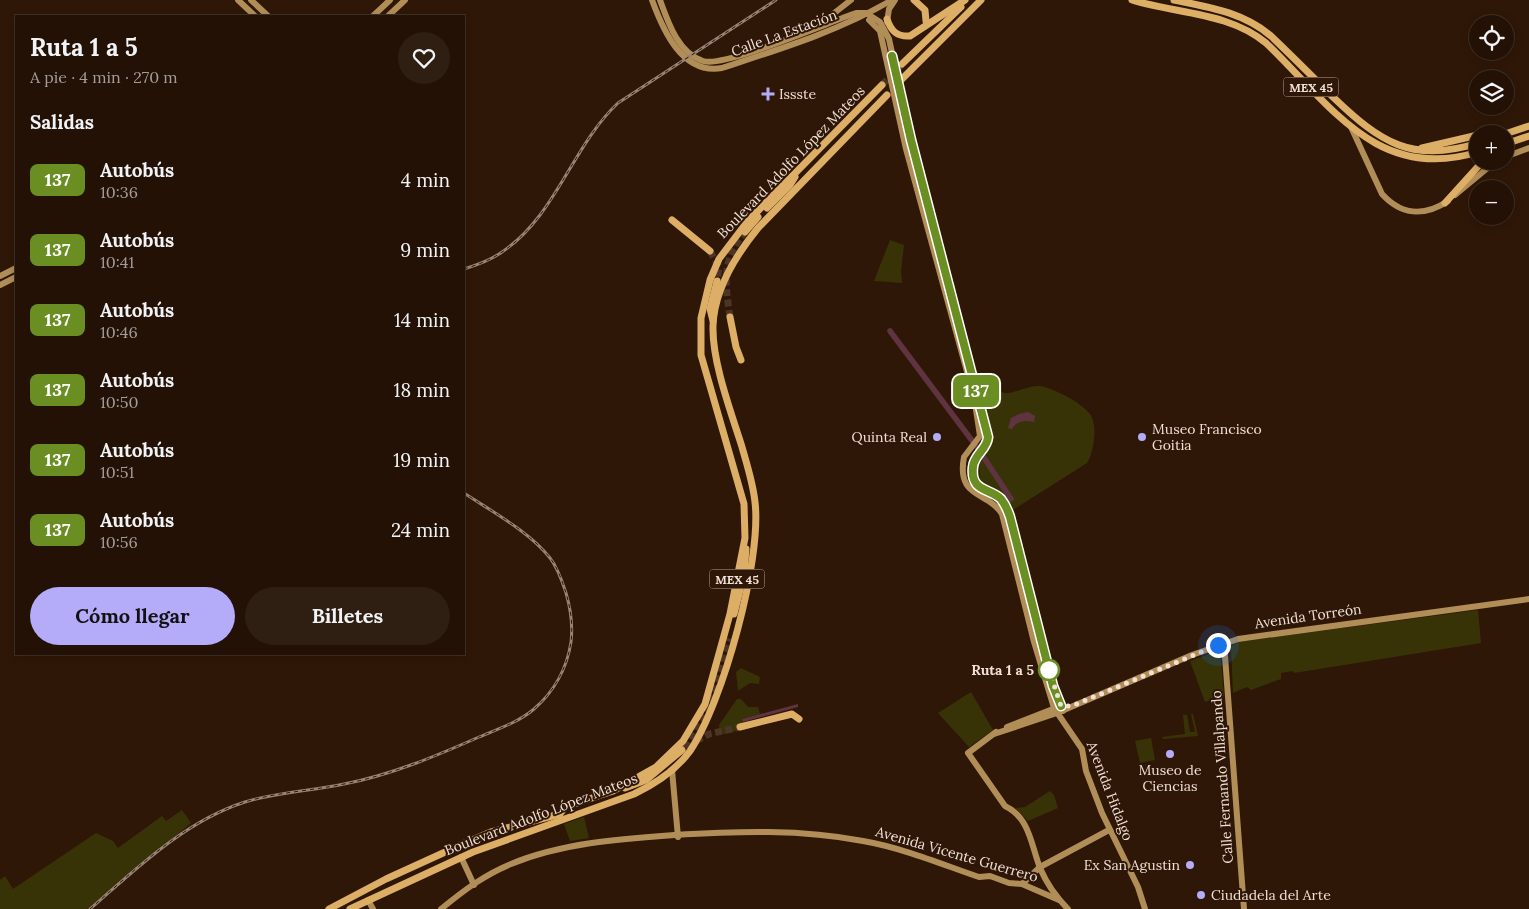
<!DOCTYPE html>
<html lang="es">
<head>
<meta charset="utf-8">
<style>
	body { margin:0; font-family:Lora,serif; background:#2f1f13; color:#f1f3f6; height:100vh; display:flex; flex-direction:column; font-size:19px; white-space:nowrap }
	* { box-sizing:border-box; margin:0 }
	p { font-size:16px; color:#a39d9a }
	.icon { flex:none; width:28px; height:28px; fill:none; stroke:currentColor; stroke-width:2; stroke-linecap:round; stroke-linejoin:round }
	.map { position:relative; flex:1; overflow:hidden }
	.side { position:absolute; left:15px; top:15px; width:450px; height:640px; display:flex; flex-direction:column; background:#231105; border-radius:0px; box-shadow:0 2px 8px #0003,0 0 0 1px #403127 }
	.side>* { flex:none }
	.badge { padding:0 10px; border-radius:8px; font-size:18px; line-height:32px }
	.buttons { position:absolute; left:1469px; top:15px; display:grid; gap:10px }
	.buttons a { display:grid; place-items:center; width:45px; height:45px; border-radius:50%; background:#231105; box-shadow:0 2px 8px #0003,0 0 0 1px #403127; font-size:25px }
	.you { position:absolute; width:25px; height:25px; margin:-12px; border:4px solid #fff; border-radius:50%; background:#1a73e8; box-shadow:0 0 0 8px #1a73e833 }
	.map>.badge { position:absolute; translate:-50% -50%; box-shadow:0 0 0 2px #fff }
	h2 { padding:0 15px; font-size:19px; line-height:45px }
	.round { display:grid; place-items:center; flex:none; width:52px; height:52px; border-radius:26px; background:#2f1f13 }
	.summary { display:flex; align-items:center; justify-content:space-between; height:85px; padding:0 15px }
	h1 { font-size:24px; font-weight:700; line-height:38px }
	.button { display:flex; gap:10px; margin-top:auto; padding:10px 15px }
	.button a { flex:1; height:58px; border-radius:30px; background:#b4acf9; color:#111; font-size:20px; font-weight:700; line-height:58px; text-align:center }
	.button a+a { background:#2f1f13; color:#f1f3f6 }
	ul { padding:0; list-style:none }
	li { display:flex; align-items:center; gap:15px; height:70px; padding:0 15px }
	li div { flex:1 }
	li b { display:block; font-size:19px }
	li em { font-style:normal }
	li .badge { min-width:55px; font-weight:700; text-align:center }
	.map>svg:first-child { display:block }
	.green { fill:#383306 }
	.water { fill:#5f3440 }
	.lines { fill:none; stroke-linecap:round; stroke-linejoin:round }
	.canal { stroke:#5f3440; stroke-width:5.5 }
	.primary-tunnel { stroke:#4c3526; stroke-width:7; stroke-dasharray:7 3.5; stroke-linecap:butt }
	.secondary { stroke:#b18e58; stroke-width:6 }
	.primary { stroke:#dcae66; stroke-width:7 }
	.rail-casing { stroke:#978376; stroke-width:3 }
	.rail { stroke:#2f1707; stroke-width:1; stroke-dasharray:4; stroke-linecap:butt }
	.line-casing { stroke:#fff; stroke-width:11 }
	.line { stroke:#6b8e23; stroke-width:8 }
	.walk { stroke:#f1e0d6; stroke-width:5; stroke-dasharray:0 9 }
	.poi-dot { fill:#b4acf9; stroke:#2f1707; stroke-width:2 }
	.stop-dot { fill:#fff; stroke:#6b8e23; stroke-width:2.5 }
	.labels { text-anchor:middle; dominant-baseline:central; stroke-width:4; stroke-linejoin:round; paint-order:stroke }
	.shield { fill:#2f1707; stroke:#b7a498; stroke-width:1 }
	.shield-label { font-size:12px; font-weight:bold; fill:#f1e0d6 }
	.street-label { font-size:14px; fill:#f1e0d6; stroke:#2f1707 }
	.poi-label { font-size:14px; fill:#f1e0d6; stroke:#2f1707; text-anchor:start }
	.stop-label { font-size:14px; font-weight:bold; fill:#f1e0d6; stroke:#2f1707; text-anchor:end }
</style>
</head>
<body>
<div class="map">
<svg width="1529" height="909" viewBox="0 0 1529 909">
	<rect width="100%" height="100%" fill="#2f1707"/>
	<!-- green -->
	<g class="green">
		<polygon points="890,240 904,245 901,271 902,283 874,281"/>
		<path d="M975,369c7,9 15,19 26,23 11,4 26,-7 38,-6 13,1 43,17 51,28 8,11 4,38 -3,49l-74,47 -9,-15 -24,-14 -1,-19 10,-13 3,-11z"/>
		<polygon points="1478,610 1481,643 1294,673 1293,671 1281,673 1281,679 1251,690 1247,687 1233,693 1231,646 1238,642"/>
		<polygon points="1220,650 1224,696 1205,702 1190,661"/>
		<polygon points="741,668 760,677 759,684 750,683 738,691 736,672"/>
		<polygon points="971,692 993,730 969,747 938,713"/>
		<polygon points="737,699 741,699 748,707 758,707 760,714 742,719 743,722 740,724 744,729 725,734 720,733 719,725"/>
		<polygon points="1191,714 1193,714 1198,736 1163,739 1162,737 1185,734 1183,715 1187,715 1190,732 1195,732"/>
		<polygon points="1151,738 1155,760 1140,763 1135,741"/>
		<polygon points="1050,791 1054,795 1058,808 1028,821 1015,808 1025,807"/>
		<polygon points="182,810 191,823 87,909 0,909 0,880 5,876 13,889 96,833 113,841 118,848 162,816 166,821"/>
		<polygon points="584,817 589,838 570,841 564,824"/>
	</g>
	<!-- water -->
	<g class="water">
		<path d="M1028,412l7,4 -1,6c-8,-2 -17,-2 -22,7l-4,-1 3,-10 8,-4z"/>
		<polygon points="798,704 798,707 743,722 742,719"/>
	</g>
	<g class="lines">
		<!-- canal -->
		<polyline class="canal" points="890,331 979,450 1011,499"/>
		<!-- primary-tunnel -->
		<g class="primary-tunnel">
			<polyline points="882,85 902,64"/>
			<polyline points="710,251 719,267 717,281"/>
			<path d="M730,317c-5,-35 -9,-56 15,-85"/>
			<polyline points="696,741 709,734 740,727"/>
			<polyline points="685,748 707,708 728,638"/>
		</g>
		<!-- secondary -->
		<g class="secondary">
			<polyline points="238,0 255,16"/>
			<polyline points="251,0 268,16"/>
			<path d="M652,0c11,30 30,75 70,68 58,-19 117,-37 170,-68"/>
			<path d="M660,0c8,22 18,53 43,61 21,7 126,-39 153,-48h10l14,9 9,17 22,101 77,297c-1,13 -14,17 -15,30 -3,25 17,21 28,32 4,5 7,12 9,18l43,169 10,25"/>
			<polyline points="373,16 390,0"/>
			<polyline points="388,16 405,0"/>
			<polyline points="869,20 880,31 906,149 969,379"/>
			<polyline points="887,22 889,9 895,0"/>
			<polyline points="819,25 851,0"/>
			<path d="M1351,127l31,67c19,21 42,23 66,7"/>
			<polyline points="1505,157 1529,148"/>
			<polyline points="1455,195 1496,161"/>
			<polyline points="0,276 16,268"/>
			<polyline points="0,285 16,277"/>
			<path d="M975,403l5,33 -16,21c-8,42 24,34 38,57l32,128 20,66 28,41 4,22 16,42 36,74 7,22"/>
			<polyline points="1224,643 1244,909"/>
			<polyline points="1007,727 1058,707"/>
			<path d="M996,732l-28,21 37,53c25,12 26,39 35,62 6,14 17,30 28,41"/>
			<polyline points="994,734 1057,713 1192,655 1238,639 1529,599"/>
			<polyline points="672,770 678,837"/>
			<polyline points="461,857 474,885"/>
			<polyline points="1022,884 1040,867 1109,830"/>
			<polyline points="368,900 373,909"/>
			<path d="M441,909c22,-18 43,-34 70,-45 51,-21 109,-25 163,-29 64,-4 127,-6 189,6 40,7 78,23 116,36l11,-1 19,7 13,1 37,16"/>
		</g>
		<!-- primary -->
		<g class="primary">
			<polyline points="914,0 925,10 926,21"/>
			<path d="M1132,0c45,14 96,12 134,43 64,61 111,140 212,109"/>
			<path d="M1174,0c34,7 69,12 97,36 21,20 42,41 63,62 46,44 78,66 144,45"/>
			<path d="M887,19c4,12 10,18 23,17l55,-36"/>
			<polyline points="902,64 961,7"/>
			<polyline points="902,79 981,0"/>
			<polyline points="1482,134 1490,132"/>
			<polyline points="1505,134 1529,126"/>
			<polyline points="1505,144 1529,136"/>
			<polyline points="1422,148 1478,135"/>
			<polyline points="1445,203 1483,161"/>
			<polyline points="767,208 790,185 795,177"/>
			<polyline points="672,220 710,251"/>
			<polyline points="745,232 758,217"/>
			<polyline points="730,317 736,347 741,360"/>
			<polyline points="713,321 710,309 717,281"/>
			<polyline points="734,614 744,574 746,549"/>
			<polyline points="740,727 792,714 799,719"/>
			<polyline points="625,788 646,780 682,750"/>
			<polyline points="329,909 386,879 465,843 491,832 560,814 565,807 613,791 656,767 683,741 705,704 730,614 745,538 744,504 701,355 701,318 710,280 719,259 747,222 882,85"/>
			<path d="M350,909l123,-57 161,-58c21,-10 42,-24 56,-43 33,-49 72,-191 65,-249 -2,-19 -8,-37 -13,-55 -11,-35 -30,-85 -29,-121 1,-36 23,-71 45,-98l129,-133"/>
		</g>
		<!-- rail casing -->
		<g class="rail-casing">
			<g id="rail">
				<path d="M464,269c13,-4 27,-9 38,-17 54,-36 70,-106 116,-149l158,-103"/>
				<path d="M90,909c46,-40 95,-88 155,-107 32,-10 66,-11 99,-18 47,-9 92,-28 135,-47 19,-8 40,-15 55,-28 20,-17 33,-41 37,-67 2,-17 0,-32 -5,-49 -4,-12 -8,-25 -16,-35 -20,-26 -59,-47 -86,-65"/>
			</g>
		</g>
		<!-- rail -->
		<use href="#rail" class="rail"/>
	</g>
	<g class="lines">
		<!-- line casing -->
		<g class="line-casing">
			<path id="line" d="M892,56l19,84 77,297c-1,13 -14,17 -15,30 -3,25 17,21 28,32 4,5 7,12 9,18l43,169 8,20"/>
		</g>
		<!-- line -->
		<use href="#line" class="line"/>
		<!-- walk -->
		<polyline class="walk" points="1049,670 1061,706 1072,706 1218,645"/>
	</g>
	<!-- markers -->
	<g class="poi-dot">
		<path d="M765.5 86.5h5v5h5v5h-5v5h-5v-5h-5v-5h5z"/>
		<circle cx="937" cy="437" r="5"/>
		<circle cx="1142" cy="437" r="5"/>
		<circle cx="1170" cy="754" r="5"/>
		<circle cx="1190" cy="865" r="5"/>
		<circle cx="1201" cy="895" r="5"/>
	</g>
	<circle class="stop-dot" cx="1049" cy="670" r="10"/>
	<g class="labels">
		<!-- shield labels -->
		<g class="shield">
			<rect x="1283.5" y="77.5" width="55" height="19" rx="4"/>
			<rect x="709.5" y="569.5" width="55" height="19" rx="4"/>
		</g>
		<g class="shield-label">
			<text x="1311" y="87">MEX 45</text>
			<text x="737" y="579">MEX 45</text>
		</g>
		<!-- street labels -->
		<g class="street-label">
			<text transform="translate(784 33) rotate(-20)">Calle La Estación</text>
			<text transform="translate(791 162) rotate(-46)">Boulevard Adolfo López Mateos</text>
			<text transform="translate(1308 616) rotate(-8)">Avenida Torreón</text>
			<text transform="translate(1222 777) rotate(-94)">Calle Fernando Villalpando</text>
			<text transform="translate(1110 791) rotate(69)">Avenida Hidalgo</text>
			<text transform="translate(541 814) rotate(-21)">Boulevard Adolfo López Mateos</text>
			<text transform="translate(957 854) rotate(16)">Avenida Vicente Guerrero</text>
		</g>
		<!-- poi labels -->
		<g class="poi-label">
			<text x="779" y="94">Issste</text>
			<text x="1152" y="429">Museo Francisco<tspan x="1152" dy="16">Goitia</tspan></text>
			<text x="927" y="437" text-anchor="end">Quinta Real</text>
			<text x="1170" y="770" text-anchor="middle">Museo de<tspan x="1170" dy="16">Ciencias</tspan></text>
			<text x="1180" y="865" text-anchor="end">Ex San Agustin</text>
			<text x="1211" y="895">Ciudadela del Arte</text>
		</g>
		<!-- stop labels -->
		<g class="stop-label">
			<text x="1034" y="670">Ruta 1 a 5</text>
		</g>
	</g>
</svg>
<div class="buttons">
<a><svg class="icon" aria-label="locate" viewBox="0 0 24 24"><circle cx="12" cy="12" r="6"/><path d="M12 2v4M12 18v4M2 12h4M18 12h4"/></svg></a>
<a><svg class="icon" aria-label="layers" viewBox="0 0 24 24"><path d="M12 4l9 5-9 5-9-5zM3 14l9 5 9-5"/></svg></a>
<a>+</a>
<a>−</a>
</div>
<div class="you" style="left:1218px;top:645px"></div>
<b class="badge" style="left:976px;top:391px;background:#6b8e23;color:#fff">137</b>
<section class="side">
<div class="summary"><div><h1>Ruta 1 a 5</h1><p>A pie · 4 min · 270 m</p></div><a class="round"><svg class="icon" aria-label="heart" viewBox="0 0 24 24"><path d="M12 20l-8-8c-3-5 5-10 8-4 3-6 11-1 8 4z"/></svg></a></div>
<h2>Salidas</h2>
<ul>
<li><span class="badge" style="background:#6b8e23;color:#fff">137</span><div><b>Autobús</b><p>10:36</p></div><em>4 min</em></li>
<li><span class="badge" style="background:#6b8e23;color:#fff">137</span><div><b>Autobús</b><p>10:41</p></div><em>9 min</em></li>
<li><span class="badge" style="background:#6b8e23;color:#fff">137</span><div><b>Autobús</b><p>10:46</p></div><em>14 min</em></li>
<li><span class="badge" style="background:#6b8e23;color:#fff">137</span><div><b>Autobús</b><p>10:50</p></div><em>18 min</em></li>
<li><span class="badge" style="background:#6b8e23;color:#fff">137</span><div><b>Autobús</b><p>10:51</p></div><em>19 min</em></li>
<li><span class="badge" style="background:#6b8e23;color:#fff">137</span><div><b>Autobús</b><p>10:56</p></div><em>24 min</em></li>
</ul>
<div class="button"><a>Cómo llegar</a><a>Billetes</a></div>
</section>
</div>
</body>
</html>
